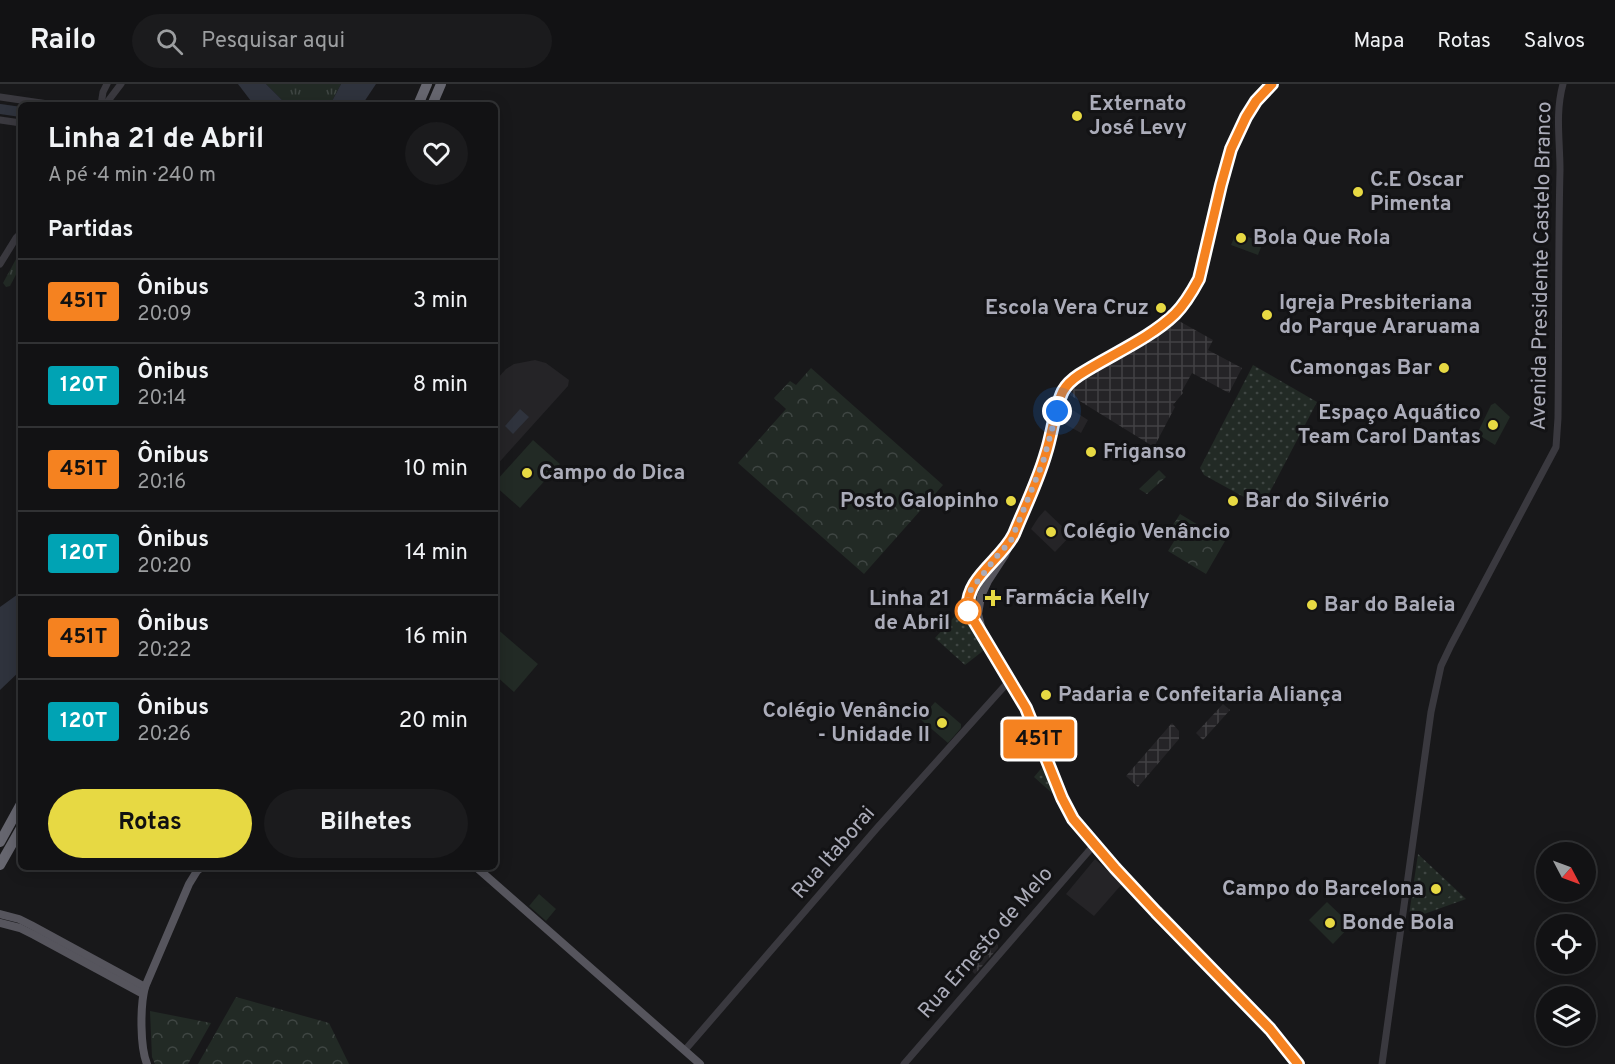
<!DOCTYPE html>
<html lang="pt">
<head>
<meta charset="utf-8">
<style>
	body { margin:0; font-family:Overpass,sans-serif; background:#1b1b1d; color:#f1f3f6; height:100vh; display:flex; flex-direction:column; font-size:22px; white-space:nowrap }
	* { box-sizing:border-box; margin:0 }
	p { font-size:20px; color:#9c9ea0 }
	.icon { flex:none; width:33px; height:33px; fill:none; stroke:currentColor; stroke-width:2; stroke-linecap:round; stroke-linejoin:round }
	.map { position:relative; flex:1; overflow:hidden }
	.side { position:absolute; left:18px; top:18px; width:480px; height:768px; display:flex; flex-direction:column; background:#121214; border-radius:9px; box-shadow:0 3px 15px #0003,0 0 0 2px #313234 }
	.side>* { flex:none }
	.badge { padding:0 12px; border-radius:4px; font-size:21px; line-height:39px }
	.needle { width:39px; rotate:131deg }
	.controls { position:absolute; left:1536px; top:758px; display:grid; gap:12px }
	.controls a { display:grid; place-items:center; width:60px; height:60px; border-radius:50%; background:#121214; box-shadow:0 3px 15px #0003,0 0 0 2px #313234; font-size:30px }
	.you { position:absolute; width:30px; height:30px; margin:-15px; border:4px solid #fff; border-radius:50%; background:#1a73e8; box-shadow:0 0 0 9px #1a73e833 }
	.map>.badge { position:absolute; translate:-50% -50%; box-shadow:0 0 0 3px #fff }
	h2 { padding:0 30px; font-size:22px; line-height:54px }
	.round { display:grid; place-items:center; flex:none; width:63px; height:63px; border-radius:32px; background:#1b1b1d }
	.summary { display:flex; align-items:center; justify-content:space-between; height:102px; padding:0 30px }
	h1 { font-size:28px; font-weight:700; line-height:45px }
	.action { display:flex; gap:12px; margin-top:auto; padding:12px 30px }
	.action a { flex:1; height:69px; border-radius:36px; background:#e7d943; color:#111; font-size:24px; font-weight:700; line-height:69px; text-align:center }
	.action a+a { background:#1b1b1d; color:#f1f3f6 }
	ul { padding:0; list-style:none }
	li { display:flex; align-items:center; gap:18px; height:84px; padding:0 30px; border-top:2px solid #313234 }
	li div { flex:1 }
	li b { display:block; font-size:22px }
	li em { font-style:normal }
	li .badge { min-width:66px; font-weight:700; text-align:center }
	header { display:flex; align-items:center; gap:36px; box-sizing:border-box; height:84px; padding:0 30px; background:#121214; border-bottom:2px solid #313234 }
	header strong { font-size:28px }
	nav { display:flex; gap:33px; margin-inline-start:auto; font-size:21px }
	.search { width:420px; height:54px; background:#1b1b1d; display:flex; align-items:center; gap:15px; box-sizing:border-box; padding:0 21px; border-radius:33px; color:#9c9ea0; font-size:22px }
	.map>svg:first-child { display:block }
	.built { fill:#252427 }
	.industrial { fill:url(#industrial-grid) }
	.grass { fill:url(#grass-tufts) }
	.forest { fill:url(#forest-crowns) }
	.park { fill:url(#park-dots) }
	.pitch { fill:#222a25 }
	.water { fill:#2f333d }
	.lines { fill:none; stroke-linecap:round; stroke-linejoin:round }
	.river { stroke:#2f333d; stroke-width:10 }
	.minor { stroke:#3a393f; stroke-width:7 }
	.major { stroke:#56555d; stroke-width:8 }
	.highway { stroke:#66666f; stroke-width:10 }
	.line-casing { stroke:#fff; stroke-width:14 }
	.line { stroke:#f58220; stroke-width:9 }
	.walk { stroke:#abacb9; stroke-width:6; stroke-dasharray:0 10.8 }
	.poi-dot { fill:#e7d943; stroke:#131315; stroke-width:2 }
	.stop-dot { fill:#fff; stroke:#f58220; stroke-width:3 }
	.labels { text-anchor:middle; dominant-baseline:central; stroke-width:6; stroke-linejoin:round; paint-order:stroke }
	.poi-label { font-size:21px; font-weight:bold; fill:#abacb9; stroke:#131315; text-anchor:start }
	.street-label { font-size:21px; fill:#abacb9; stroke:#131315 }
	.stop-label { font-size:21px; font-weight:bold; fill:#abacb9; stroke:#131315; text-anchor:end }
</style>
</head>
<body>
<header>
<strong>Railo</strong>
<div class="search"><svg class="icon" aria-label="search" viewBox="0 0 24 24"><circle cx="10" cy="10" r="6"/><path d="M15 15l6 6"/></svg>Pesquisar aqui</div>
<nav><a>Mapa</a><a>Rotas</a><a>Salvos</a></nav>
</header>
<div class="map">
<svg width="1615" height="980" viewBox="0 0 1615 980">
	<defs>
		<pattern id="industrial-grid" width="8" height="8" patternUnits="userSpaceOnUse" patternTransform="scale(1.5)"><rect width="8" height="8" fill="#252427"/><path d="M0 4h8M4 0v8" fill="none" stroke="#424144"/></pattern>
		<pattern id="grass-tufts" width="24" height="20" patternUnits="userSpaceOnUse" patternTransform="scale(1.5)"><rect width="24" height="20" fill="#222a25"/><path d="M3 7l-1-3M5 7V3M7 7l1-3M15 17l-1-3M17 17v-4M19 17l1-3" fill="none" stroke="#3f4643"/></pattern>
		<pattern id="forest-crowns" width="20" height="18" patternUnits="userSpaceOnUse" patternTransform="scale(1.5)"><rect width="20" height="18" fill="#222a25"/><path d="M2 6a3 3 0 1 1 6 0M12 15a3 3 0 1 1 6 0" fill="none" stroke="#3f4643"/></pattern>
		<pattern id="park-dots" width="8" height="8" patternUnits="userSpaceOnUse" patternTransform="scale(1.5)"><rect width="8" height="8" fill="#222a25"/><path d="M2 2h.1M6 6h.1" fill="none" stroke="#3f4643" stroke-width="1.8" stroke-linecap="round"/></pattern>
	</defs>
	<rect width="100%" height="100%" fill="#18181a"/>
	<!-- built -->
	<g class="built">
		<polygon points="535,276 546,279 569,296 568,302 495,383 495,297 506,285 514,280"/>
		<polygon points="1068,323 1088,336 1081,349 1063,339"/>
		<polygon points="1045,426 1071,451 1055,468 1031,445 1038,434"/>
		<polygon points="1095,775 1122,800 1094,832 1066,810"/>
	</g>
	<!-- industrial -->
	<g class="industrial">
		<polygon points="1179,237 1213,256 1208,266 1242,284 1229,309 1192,289 1182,307 1183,309 1173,321 1175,323 1154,363 1070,311 1077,299"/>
		<polygon points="1223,620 1230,626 1203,656 1196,649"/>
		<polygon points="1172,639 1179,647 1179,655 1138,703 1126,692"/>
		<polygon points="986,851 998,861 998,864 975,890 962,878"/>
	</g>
	<!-- grass -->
	<g class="grass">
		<polygon points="266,0 341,0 330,21 287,21"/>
		<polygon points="21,166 21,181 10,202 6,203 3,199"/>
	</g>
	<!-- forest -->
	<g class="forest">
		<polygon points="811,284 943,401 864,490 738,379 786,325 774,314 790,297 796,301"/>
		<polygon points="1159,386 1166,393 1147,410 1139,405"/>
		<polygon points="1180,430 1225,457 1206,490 1168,467 1176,454 1168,449"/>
		<polygon points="236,913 329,939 349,980 198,980"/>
		<polygon points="150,927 211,939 188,980 155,980 152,973"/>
	</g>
	<!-- park -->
	<g class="park">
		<polygon points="1253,281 1317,318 1262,423 1204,391 1200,384"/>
		<polygon points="966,520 988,563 965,581 935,554"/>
		<polygon points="1045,680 1056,708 1053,710 1034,693"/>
		<polygon points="1418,770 1466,815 1413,834 1410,833 1409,831"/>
	</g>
	<!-- pitch -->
	<g class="pitch">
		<polygon points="1236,149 1263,158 1258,171 1231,161"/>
		<polygon points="1495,319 1510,333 1495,361 1477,350 1491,321"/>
		<polygon points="533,356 560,380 520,424 495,402 495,398"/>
		<polygon points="495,543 538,580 514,608 495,591"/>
		<polygon points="935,618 961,640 961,644 948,659 920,635"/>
		<polygon points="1433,787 1454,808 1439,822 1419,802"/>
		<polygon points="539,810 556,825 546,837 529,822"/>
		<polygon points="1327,818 1351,841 1333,860 1309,836"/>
	</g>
	<!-- water -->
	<g class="water">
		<polygon points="238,0 266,0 287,21 254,21"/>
		<polygon points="341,0 376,0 362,21 330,21"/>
		<polygon points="520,325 529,333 513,350 505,342"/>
		<polygon points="21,508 21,586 0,606 0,523"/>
	</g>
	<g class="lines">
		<!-- river -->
		<polyline class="river" points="0,25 21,28"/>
		<!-- minor -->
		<g class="minor">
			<polyline points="0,13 55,21"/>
			<polyline points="101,21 103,8 107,0"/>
			<polyline points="105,21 121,0"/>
			<polyline points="0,36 21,39"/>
			<polyline points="0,180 16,154 21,149"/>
			<polyline points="685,966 877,744 1010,596"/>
			<polyline points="904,980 1094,761"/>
			<path d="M1382,980l49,-352 10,-46 10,-21 105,-198 2,-29c1,-83 0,-165 2,-248 0,-29 -5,-57 3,-86"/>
		</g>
		<!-- major -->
		<g class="major">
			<polyline points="1007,461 970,507 967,520 968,527 1026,625 1062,714 1073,735 1115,784 1156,828 1270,945 1298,980"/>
			<path d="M983,550l-5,-20 3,-18 7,-15 17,-26 24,-55 18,-48 16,-61 8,-10 8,-6c35,-23 85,-41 109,-76 14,-21 16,-41 22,-65 10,-45 17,-96 47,-133 4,-6 10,-11 15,-17"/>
			<polyline points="369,783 372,783"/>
			<polyline points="476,783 700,980"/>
			<polyline points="0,830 19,835 31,841 145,903"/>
			<polyline points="0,839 20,844 34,851 143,910"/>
			<path d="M147,980c-7,-17 -7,-58 -2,-77l44,-103 8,-13 5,-4"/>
		</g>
		<!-- highway -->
		<g class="highway">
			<polyline points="418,21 427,0"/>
			<polyline points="432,21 441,0"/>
			<polyline points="0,758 21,720"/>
			<polyline points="0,781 21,744"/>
		</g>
	</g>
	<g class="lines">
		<!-- line casing -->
		<g class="line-casing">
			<path id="line" d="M1272,0l-16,17 -10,16 -15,32 -10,36 -22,94c-7,13 -14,25 -24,35 -26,25 -65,41 -96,61 -6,4 -12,9 -16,16 -8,16 -11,44 -17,62 -8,28 -21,54 -32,81 -12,26 -50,44 -46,77l58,97 36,90 11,21 42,49 41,44 114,117 28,35"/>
		</g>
		<!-- line -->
		<use href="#line" class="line"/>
		<!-- walk -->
		<polyline class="walk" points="968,527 968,514 970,507 1001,467 1010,459 1043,378 1057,327"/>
	</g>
	<!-- markers -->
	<g class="poi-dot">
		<circle cx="1077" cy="32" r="6"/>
		<circle cx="1358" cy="108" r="6"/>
		<circle cx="1241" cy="154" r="6"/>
		<circle cx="1161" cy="224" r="6"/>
		<circle cx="1267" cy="231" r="6"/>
		<circle cx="1444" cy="284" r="6"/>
		<circle cx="1493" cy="341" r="6"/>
		<circle cx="1091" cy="368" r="6"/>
		<circle cx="527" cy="389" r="6"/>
		<circle cx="1011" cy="417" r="6"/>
		<circle cx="1233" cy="417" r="6"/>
		<circle cx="1051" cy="448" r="6"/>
		<path d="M990 505h6v6h6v6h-6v6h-6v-6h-6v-6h6z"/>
		<circle cx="1312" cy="521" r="6"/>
		<circle cx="1046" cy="611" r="6"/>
		<circle cx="942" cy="639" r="6"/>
		<circle cx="1436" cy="805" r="6"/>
		<circle cx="1330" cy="839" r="6"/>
	</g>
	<circle class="stop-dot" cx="968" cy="527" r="12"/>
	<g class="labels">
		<!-- poi labels -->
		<g class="poi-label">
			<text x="1089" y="20">Externato<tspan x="1089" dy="24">José Levy</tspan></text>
			<text x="1370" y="96">C.E Oscar<tspan x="1370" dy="24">Pimenta</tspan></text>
			<text x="1253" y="154">Bola Que Rola</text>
			<text x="1279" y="219">Igreja Presbiteriana<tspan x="1279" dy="24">do Parque Araruama</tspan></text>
			<text x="1149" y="224" text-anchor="end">Escola Vera Cruz</text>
			<text x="1432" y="284" text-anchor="end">Camongas Bar</text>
			<text x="1481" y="329" text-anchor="end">Espaço Aquático<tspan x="1481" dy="24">Team Carol Dantas</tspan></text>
			<text x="1103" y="368">Friganso</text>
			<text x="539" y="389">Campo do Dica</text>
			<text x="999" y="417" text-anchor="end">Posto Galopinho</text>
			<text x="1245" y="417">Bar do Silvério</text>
			<text x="1063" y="448">Colégio Venâncio</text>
			<text x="1005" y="514">Farmácia Kelly</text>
			<text x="1324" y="521">Bar do Baleia</text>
			<text x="1058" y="611">Padaria e Confeitaria Aliança</text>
			<text x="930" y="627" text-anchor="end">Colégio Venâncio<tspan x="930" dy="24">- Unidade II</tspan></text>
			<text x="1424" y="805" text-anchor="end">Campo do Barcelona</text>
			<text x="1342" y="839">Bonde Bola</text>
		</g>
		<!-- street labels -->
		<g class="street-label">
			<text transform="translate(1542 182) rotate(-89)">Avenida Presidente Castelo Branco</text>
			<text transform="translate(834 769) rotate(-49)">Rua Itaborai</text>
			<text transform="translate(986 859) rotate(-49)">Rua Ernesto de Melo</text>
		</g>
		<!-- stop labels -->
		<g class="stop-label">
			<text x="950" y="515">Linha 21<tspan x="950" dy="24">de Abril</tspan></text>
		</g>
	</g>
</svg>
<div class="controls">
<a><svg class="needle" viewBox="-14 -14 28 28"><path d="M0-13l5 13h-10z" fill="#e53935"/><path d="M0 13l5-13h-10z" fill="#9c9ea0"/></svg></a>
<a><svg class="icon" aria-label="locate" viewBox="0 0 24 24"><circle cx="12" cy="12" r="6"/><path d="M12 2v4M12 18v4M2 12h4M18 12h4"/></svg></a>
<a><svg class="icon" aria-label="layers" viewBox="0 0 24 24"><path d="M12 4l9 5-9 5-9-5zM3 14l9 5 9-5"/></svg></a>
</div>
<div class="you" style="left:1057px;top:327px"></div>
<b class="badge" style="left:1039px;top:655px;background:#f58220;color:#111">451T</b>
<section class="side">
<div class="summary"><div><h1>Linha 21 de Abril</h1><p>A pé · 4 min · 240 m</p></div><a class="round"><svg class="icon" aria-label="heart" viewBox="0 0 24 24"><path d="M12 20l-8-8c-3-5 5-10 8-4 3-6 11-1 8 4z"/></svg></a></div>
<h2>Partidas</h2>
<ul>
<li><span class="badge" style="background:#f58220;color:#111">451T</span><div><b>Ônibus</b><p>20:09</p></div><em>3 min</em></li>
<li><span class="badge" style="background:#00a3b4;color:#fff">120T</span><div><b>Ônibus</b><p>20:14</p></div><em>8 min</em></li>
<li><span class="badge" style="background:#f58220;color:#111">451T</span><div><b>Ônibus</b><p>20:16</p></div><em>10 min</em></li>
<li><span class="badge" style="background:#00a3b4;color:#fff">120T</span><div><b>Ônibus</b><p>20:20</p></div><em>14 min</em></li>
<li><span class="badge" style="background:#f58220;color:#111">451T</span><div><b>Ônibus</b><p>20:22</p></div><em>16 min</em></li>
<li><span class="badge" style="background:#00a3b4;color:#fff">120T</span><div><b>Ônibus</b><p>20:26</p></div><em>20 min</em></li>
</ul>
<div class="action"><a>Rotas</a><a>Bilhetes</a></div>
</section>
</div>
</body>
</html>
